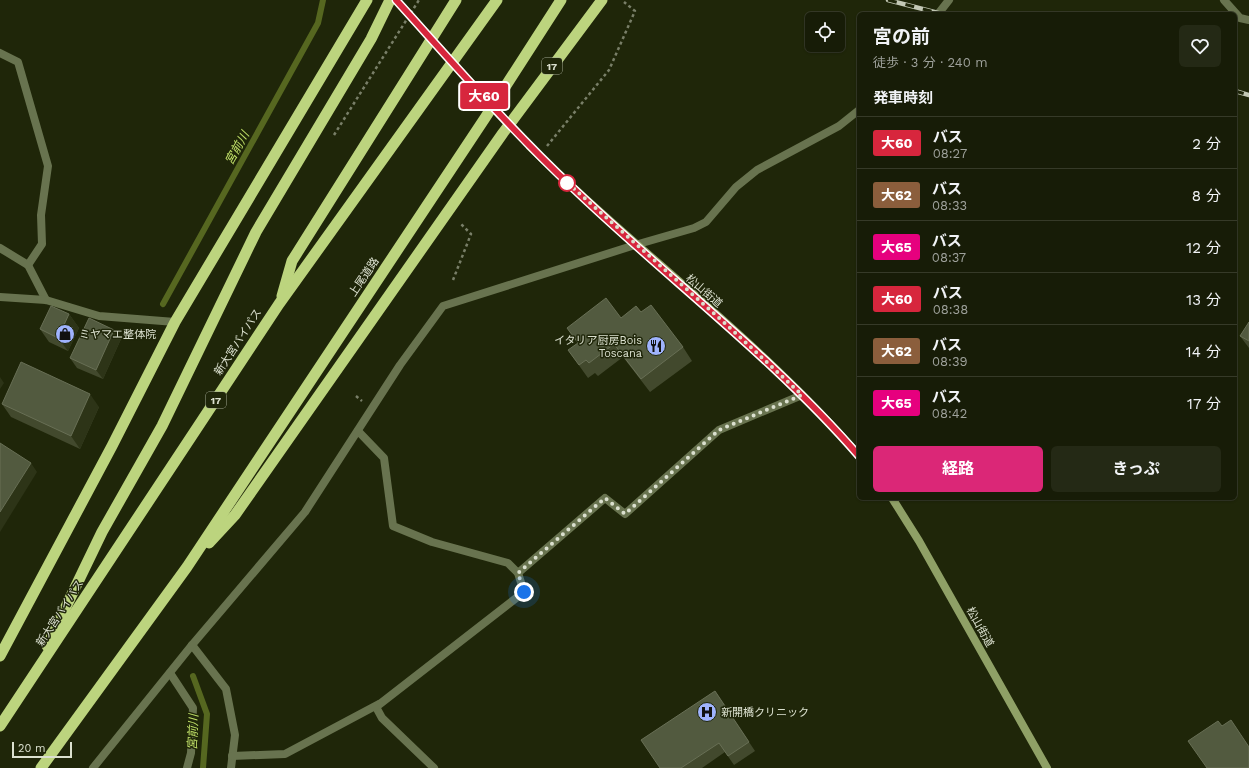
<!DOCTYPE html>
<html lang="ja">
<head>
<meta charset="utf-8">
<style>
	body { margin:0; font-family:"Work Sans","Noto Sans JP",sans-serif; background:#242915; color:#f1f3f6; height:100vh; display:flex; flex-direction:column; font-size:15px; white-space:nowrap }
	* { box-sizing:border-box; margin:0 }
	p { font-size:13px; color:#9ea19b }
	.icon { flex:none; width:22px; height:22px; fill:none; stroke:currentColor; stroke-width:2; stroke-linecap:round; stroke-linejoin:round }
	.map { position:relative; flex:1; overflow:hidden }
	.drawer { position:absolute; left:857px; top:12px; width:380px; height:488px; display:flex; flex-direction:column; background:#171c07; border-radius:6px; box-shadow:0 1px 3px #0004,0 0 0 1px #363a28 }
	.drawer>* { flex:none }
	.badge { padding:0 8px; border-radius:3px; font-size:14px; line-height:26px }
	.tools { position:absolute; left:805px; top:12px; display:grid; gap:8px }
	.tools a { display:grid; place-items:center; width:40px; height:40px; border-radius:6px; background:#171c07; box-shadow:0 1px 3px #0004,0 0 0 1px #363a28; font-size:20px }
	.scale { position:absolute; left:12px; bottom:10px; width:60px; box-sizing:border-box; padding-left:4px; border:2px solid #dbe0cf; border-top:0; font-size:11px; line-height:14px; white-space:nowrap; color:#dbe0cf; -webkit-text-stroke:3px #1f2609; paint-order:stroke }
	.you { position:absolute; width:20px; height:20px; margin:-10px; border:3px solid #fff; border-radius:50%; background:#1a73e8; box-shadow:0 0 0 6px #1a73e833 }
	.map>.badge { position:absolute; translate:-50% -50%; box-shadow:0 0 0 2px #fff }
	h2 { padding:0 16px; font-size:15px; line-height:36px }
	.round { display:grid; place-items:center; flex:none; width:42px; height:42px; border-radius:6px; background:#242915 }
	.head { display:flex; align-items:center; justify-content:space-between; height:68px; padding:0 16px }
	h1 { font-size:19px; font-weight:700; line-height:30px }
	.action { display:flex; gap:8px; margin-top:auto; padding:8px 16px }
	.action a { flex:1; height:46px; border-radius:6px; background:#db2777; color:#fff; font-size:16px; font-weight:700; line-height:46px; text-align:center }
	.action a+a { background:#242915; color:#f1f3f6 }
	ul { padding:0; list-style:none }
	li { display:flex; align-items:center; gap:12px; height:52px; padding:0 16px; border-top:1px solid #363a28 }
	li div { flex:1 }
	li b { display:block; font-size:15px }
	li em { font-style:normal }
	li .badge { min-width:44px; font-weight:700; text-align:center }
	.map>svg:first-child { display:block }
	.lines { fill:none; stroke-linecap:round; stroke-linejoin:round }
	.stream { stroke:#566720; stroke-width:6 }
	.secondary-tunnel { stroke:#3b4227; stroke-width:8; stroke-dasharray:8 4; stroke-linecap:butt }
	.path { stroke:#797f68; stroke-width:2.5; stroke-dasharray:3 3; stroke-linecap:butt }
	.service { stroke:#68734f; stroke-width:8 }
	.minor { stroke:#68734f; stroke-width:8 }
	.secondary { stroke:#8fa066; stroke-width:8 }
	.trunk { stroke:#bcd47e; stroke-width:11 }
	.rail-casing { stroke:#c3c8b5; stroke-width:4.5 }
	.rail { stroke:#1f2609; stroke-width:3; stroke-dasharray:9; stroke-linecap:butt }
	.wall { fill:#42492d }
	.shaded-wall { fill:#2d3417 }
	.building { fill:#525a3f; stroke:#686f55 }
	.line-casing { stroke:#fff; stroke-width:9 }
	.line { stroke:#d7263d; stroke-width:6 }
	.walk { stroke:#dbe0cf; stroke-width:4; stroke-dasharray:0 7.2 }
	.stop-dot { fill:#fff; stroke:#d7263d; stroke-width:2 }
	.labels { text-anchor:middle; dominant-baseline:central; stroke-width:3; stroke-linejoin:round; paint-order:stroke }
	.shield { fill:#1f2609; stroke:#a3a894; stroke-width:1 }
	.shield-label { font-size:10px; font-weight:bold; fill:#dbe0cf }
	.street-label { font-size:11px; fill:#dbe0cf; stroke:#1f2609 }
	.poi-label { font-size:11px; fill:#dbe0cf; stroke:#1f2609; text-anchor:start }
	.water-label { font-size:12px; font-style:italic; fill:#c3e36a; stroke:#1f2609 }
</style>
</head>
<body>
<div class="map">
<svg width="1249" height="768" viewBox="0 0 1249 768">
	<rect width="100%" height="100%" fill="#1f2609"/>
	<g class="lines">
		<!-- stream -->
		<g class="stream">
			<polyline points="163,304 318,23 323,0"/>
			<polyline points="193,676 207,714 203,768"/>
		</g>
		<!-- secondary-tunnel -->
		<polyline class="secondary-tunnel" points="396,0 530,147"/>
		<!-- path -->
		<g class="path">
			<polyline points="334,135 419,0"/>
			<polyline points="547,146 609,70 635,11 624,2"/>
			<polyline points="453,280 471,234 461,224"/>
			<polyline points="356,396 362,401"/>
		</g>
		<!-- service -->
		<g class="service">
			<polyline points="192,645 226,689 235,735 231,768"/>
			<polyline points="170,673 193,708 191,753 187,768"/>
		</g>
		<!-- minor -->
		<g class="minor">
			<polyline points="1224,0 1240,18 1249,20"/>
			<polyline points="938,14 949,0"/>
			<polyline points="0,53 18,62 48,166 41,215 42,244 28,265"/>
			<polyline points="0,248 28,265 46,300"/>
			<polyline points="0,297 46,300 99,316 175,322"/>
			<polyline points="358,431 384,458 393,526 432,542 508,563 518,573 524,592 376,707 382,718 434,768"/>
			<polyline points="518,573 605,498 625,514 719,430 802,395"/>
			<polyline points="232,756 285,754 379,704"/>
			<polyline points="93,768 192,645 305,512 400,365 443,306 635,245 694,228 706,222 736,187 757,170 839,126 859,110"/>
		</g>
		<!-- secondary -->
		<g class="secondary">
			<path d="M530,147c108,105 231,195 329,309"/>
			<polyline points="892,498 919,541 1047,768"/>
		</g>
		<!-- trunk -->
		<g class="trunk">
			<polyline points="282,296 292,261 456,0"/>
			<polyline points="209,543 235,515 503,133 602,0"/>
			<polyline points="47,646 102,532 162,426 256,232 371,39 390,0"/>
			<polyline points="0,656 112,446 175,322 367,0"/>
			<polyline points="0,726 279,304 497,0"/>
			<polyline points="41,768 187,567 485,118 561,0"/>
		</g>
		<!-- rail casing -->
		<g class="rail-casing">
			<g id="rail">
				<polyline points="888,0 942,14"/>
				<polyline points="1235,91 1249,95"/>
			</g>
		</g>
		<!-- rail -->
		<use href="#rail" class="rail"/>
	</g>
	<!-- wall -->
	<g class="wall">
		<polygon points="641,312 683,347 692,361 650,392 623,357 598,376 595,373 588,378 568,350 578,343 567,328 621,318"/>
		<polygon points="69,314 79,328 68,351 49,342 40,329"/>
		<polygon points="1249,322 1249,348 1240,336"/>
		<polygon points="121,339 103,379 77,368 70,358"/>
		<polygon points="2,404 99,407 80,449 11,417"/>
		<polygon points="715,691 755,751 734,765 725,752 702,768 660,768"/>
	</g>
	<!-- shaded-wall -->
	<g class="shaded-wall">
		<polygon points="69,314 79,328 68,351 58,338"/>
		<polygon points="114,330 121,339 103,379 96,370"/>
		<polygon points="0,377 4,383 0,389"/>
		<polygon points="90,394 99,407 80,449 71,436"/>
		<polygon points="31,463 37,472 0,532 0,512"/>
	</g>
	<!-- building -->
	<g class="building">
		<polygon points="606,298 621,318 636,306 641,312 651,305 683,347 641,379 614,344 589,363 586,360 579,365 568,350 578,343 567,328"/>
		<polygon points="51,306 69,314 58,338 40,329"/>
		<polygon points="89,318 114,330 96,370 70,358"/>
		<polygon points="1249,322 1249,341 1240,336"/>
		<polygon points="21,362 90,394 71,436 2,404"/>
		<polygon points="0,443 31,463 0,512"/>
		<polygon points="715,691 749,742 728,756 719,743 681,768 660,768 641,740"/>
		<polygon points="1231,720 1249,747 1249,768 1207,768 1188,741 1218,721 1222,726"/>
	</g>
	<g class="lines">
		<!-- line casing -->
		<g class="line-casing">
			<path id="line" d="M396,0c57,63 114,129 177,188 94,90 200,169 286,268"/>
		</g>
		<!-- line -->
		<use href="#line" class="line"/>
		<!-- walk -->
		<polyline class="walk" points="524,592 518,573 605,498 625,514 719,430 802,395 728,326 562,178 567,183"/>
	</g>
	<!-- icons -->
	<defs>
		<g id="shop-disc" transform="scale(1)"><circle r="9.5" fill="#9fb3fd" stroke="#1f2609"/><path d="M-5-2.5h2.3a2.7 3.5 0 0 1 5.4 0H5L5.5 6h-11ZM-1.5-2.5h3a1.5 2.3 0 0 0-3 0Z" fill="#111"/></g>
		<g id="restaurant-disc" transform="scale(1)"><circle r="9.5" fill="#9fb3fd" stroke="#1f2609"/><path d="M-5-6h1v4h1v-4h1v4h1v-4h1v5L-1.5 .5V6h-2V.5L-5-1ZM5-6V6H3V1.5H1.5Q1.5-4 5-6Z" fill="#111"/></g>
		<g id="hospital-disc" transform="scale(1)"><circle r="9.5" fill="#9fb3fd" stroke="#1f2609"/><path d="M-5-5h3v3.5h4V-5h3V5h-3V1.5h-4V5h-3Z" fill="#111"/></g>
	</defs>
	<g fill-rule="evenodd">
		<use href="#shop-disc" x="65" y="334"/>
		<use href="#restaurant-disc" x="656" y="346"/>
		<use href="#hospital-disc" x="707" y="712"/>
	</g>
	<!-- markers -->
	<circle class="stop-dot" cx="567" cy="183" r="8"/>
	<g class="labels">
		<!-- shield labels -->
		<g class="shield">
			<rect x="542" y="58" width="20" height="16" rx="3"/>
			<rect x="206" y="392" width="20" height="16" rx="3"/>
		</g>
		<g class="shield-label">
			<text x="552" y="66">17</text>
			<text x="216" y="400">17</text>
		</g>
		<!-- street labels -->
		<g class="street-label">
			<text transform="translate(364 277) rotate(-56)">上尾道路</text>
			<text transform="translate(704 291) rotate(41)">松山街道</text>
			<text transform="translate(238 342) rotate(-57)">新大宮バイパス</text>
			<text transform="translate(60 613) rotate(-57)">新大宮バイパス</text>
			<text transform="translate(980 627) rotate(61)">松山街道</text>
		</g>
		<!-- poi labels -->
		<g class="poi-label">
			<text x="79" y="334">ミヤマエ整体院</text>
			<text x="642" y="340" text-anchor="end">イタリア厨房Bois<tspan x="642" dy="13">Toscana</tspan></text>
			<text x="721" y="712">新開橋クリニック</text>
		</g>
		<!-- water labels -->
		<g class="water-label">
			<text transform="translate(237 148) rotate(-61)">宮前川</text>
			<text transform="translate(193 732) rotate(-88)">宮前川</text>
		</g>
	</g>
</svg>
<div class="tools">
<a><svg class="icon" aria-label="locate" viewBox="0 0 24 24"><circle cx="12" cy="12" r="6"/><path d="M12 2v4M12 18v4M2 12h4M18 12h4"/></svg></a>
</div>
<div class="scale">20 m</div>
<div class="you" style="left:524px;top:592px"></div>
<b class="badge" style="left:484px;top:96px;background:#d7263d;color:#fff">大60</b>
<section class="drawer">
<div class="head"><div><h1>宮の前</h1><p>徒歩 · 3 分 · 240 m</p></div><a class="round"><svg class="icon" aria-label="heart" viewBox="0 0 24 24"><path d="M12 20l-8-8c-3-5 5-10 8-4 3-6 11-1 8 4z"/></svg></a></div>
<h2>発車時刻</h2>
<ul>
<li><span class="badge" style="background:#d7263d;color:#fff">大60</span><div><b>バス</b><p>08:27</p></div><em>2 分</em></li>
<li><span class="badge" style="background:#8b5e3c;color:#fff">大62</span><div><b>バス</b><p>08:33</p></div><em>8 分</em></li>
<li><span class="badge" style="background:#e6007e;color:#fff">大65</span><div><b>バス</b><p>08:37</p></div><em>12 分</em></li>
<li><span class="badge" style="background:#d7263d;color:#fff">大60</span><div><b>バス</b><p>08:38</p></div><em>13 分</em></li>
<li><span class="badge" style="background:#8b5e3c;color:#fff">大62</span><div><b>バス</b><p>08:39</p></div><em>14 分</em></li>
<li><span class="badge" style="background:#e6007e;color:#fff">大65</span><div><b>バス</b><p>08:42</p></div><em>17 分</em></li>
</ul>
<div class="action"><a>経路</a><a>きっぷ</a></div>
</section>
</div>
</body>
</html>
